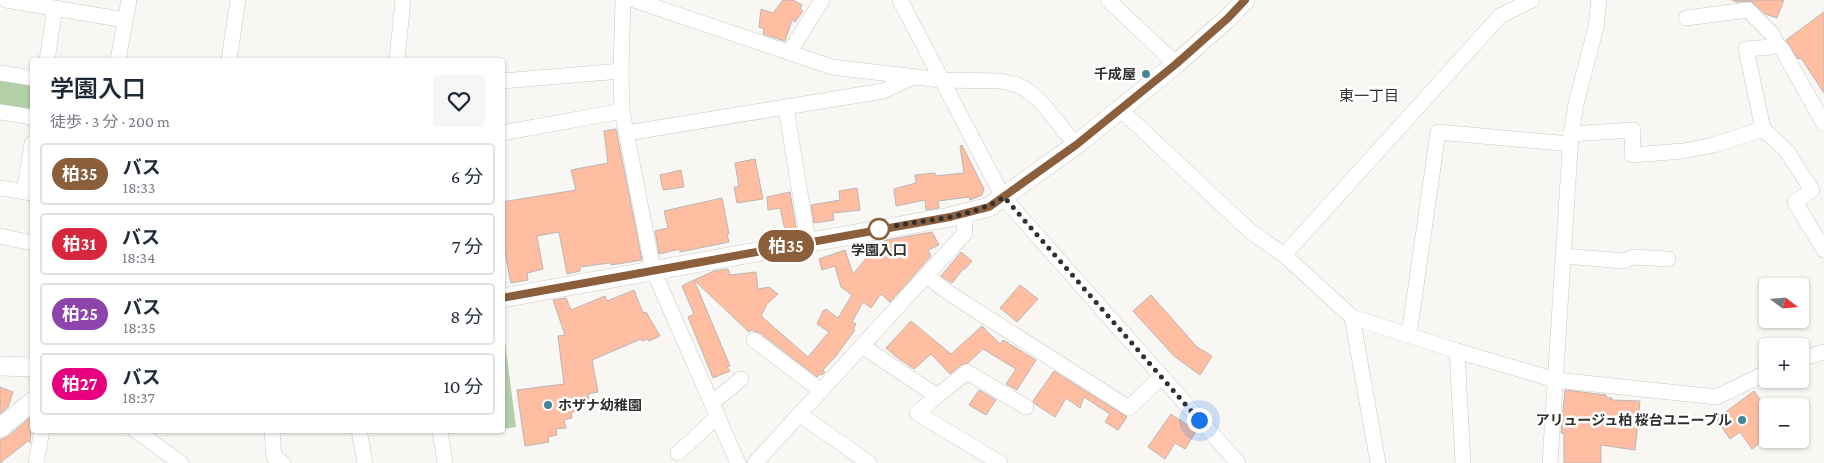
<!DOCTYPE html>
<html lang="ja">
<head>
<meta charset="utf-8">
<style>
	body { margin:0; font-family:"Crimson Pro","Noto Sans JP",serif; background:#f6f6f7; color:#1f2937; height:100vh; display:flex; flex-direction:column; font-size:19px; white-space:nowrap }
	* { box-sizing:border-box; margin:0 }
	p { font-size:16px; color:#747a83 }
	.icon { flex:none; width:28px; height:28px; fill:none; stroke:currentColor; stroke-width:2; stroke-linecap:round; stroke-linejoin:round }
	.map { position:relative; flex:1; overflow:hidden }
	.drawer { position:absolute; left:30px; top:58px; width:475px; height:375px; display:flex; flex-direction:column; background:#fff; border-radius:5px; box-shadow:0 1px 4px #0004 }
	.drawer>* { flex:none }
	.badge { padding:0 10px; border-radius:16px; font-size:18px; line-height:32px }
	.needle { width:32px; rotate:106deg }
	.controls { position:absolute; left:1759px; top:278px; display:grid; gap:10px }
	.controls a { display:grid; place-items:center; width:50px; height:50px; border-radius:5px; background:#fff; box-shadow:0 1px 4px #0004; font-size:25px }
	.you { position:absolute; width:25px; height:25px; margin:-12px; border:4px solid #fff; border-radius:50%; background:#1a73e8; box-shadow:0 0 0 8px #1a73e833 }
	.map>.badge { position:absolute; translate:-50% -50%; box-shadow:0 0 0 2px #fff }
	.round { display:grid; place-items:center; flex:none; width:52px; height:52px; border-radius:5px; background:#f6f6f7 }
	.overview { display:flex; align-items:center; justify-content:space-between; height:85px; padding:0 20px }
	h1 { font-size:24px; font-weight:600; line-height:38px }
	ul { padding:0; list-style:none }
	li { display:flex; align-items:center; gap:15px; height:62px; margin:0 10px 8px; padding:0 10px; border:2px solid #e0e1e3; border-radius:5px }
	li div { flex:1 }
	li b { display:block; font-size:19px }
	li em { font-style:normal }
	li .badge { min-width:55px; font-weight:700; text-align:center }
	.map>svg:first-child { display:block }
	.green { fill:#b2cfa8 }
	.building { fill:#ffbea1; stroke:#bab6b4 }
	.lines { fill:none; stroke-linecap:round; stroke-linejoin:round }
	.minor-casing { stroke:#cac9c5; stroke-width:16 }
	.major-casing { stroke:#cac9c5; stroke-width:20 }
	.minor { stroke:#fff; stroke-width:15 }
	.major { stroke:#fff; stroke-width:19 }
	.line-casing { stroke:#fff; stroke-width:11 }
	.line { stroke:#8b5e3c; stroke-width:8 }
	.walk { stroke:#30302f; stroke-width:5; stroke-dasharray:0 9 }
	.poi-dot { fill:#458598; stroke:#fff; stroke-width:2 }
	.stop-dot { fill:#fff; stroke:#8b5e3c; stroke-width:2.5 }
	.labels { text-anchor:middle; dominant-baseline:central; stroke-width:5; stroke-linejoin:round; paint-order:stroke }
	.poi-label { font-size:14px; font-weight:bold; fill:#30302f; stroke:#fff; text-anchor:end }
	.stop-label { font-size:14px; font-weight:bold; fill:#30302f; stroke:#fff }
	.neighbourhood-label { font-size:15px; fill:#30302f; stroke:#fff }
</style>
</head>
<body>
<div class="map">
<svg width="1824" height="463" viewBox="0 0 1824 463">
	<rect width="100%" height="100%" fill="#f8f7f3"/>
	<!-- green -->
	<g class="green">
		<polygon points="0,78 32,83 32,110 0,106"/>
		<polygon points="502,320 516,427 503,429 502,429"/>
	</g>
	<!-- building -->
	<g class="building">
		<polygon points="783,0 793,0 802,5 800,9 803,11 795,22 792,20 785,41 763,34 764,29 759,27 761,9 773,13"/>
		<polygon points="1732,0 1784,0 1777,18 1765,14 1751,1 1736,2"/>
		<polygon points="1824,12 1824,93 1801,58 1798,59 1786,40"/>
		<polygon points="616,129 642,260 611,265 610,263 580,267 580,271 567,274 559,232 537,236 543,269 527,273 528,280 511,283 505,253 502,254 502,202 576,190 571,170 608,163 604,131"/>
		<polygon points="962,145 984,189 982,195 970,200 969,197 938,201 939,208 926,210 925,200 896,206 894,189 916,183 915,175 935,173 935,176 964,173 960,146"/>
		<polygon points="755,159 763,199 737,203 734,187 739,187 735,163"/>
		<polygon points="681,170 684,187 663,190 660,175"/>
		<polygon points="857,188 860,210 833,213 834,220 814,223 811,205 840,200 839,191"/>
		<polygon points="790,192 796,228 785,230 780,208 768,210 767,197"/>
		<polygon points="722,198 729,234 727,234 729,242 680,252 680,249 659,254 655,231 668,228 664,211"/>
		<polygon points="932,232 939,245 928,250 931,256 890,302 881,294 871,308 863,302 852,322 856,324 853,329 855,330 836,356 823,370 825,372 822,375 820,374 817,377 760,333 751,330 749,332 694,280 714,271 728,269 730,275 756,272 758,289 769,287 778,294 767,304 761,316 808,357 829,332 817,324 823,311 826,309 838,318 852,295 841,287 835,266 822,270 819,259 845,250 853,274 879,243 887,240"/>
		<polygon points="961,252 972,261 965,269 963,269 952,283 941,276"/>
		<polygon points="694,280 730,366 727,367 730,371 713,378 688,317 694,314 682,286"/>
		<polygon points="1020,285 1038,299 1017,322 1000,308"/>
		<polygon points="634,290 643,313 646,312 660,336 649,341 648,339 642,341 641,339 592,360 598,392 588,394 590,404 581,405 582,411 571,412 572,418 564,420 566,428 556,429 557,435 548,437 549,442 525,446 517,390 564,384 558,336 565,335 553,300 566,298 571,310 605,296 607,301"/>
		<polygon points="1151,295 1197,347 1212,356 1200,375 1174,356 1133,311"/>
		<polygon points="911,321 951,354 982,326 1000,344 1003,340 1036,360 1017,390 1006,384 1016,369 983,349 968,363 961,365 950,374 931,354 914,369 898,358 886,348"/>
		<polygon points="1054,371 1127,417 1118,430 1105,422 1110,414 1084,397 1080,408 1066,398 1055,417 1035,404 1033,401"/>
		<polygon points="0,387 13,392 8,407 0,414"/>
		<polygon points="979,390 996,400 986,415 969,405"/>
		<polygon points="1565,390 1606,395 1607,398 1612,398 1612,400 1640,401 1635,450 1601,445 1601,463 1564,463 1564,433 1561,433"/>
		<polygon points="1754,391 1768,411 1768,421 1758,428 1766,438 1752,449 1740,432 1730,439 1716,419"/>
		<polygon points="1171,414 1196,431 1185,449 1175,443 1165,459 1148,447"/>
		<polygon points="32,416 30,443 28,441 0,463 0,440 7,437"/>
	</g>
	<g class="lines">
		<!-- minor casing -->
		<g class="minor-casing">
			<g id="minor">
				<polyline points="6,0 125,20"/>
				<polyline points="634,0 832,67 941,80 1000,81 1018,85 1027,90 1041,102 1076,145"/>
				<polyline points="900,0 1003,197 1238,463"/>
				<polyline points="1108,0 1176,64"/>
				<polyline points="1686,18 1748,10 1773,35 1775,42 1782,49 1824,124"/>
				<polyline points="1775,42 1772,47 1746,49 1763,129 1786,150 1812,190 1795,202 1824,250"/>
				<polyline points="789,53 822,0"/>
				<polyline points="47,60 55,8"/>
				<polyline points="118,60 129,0"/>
				<polyline points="229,60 238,0"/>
				<polyline points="397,60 403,0"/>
				<polyline points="0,73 32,78"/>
				<polyline points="502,81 621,71"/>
				<polyline points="786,108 808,242"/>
				<polyline points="1121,110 1250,231 1284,255 1352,317 1457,351 1556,380 1717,397 1768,372"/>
				<polyline points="622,111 653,270 738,463"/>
				<polyline points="0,112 32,117"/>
				<polyline points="502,133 622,111 621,71 623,0"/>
				<polyline points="627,133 883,91 913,77"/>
				<polyline points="1571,134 1633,130 1632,155 1683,151 1714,145 1763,129"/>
				<polyline points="0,188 32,193"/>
				<polyline points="24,192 32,144"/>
				<polyline points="0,236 32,243"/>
				<polyline points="1284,255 1500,16 1532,0"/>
				<polyline points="1564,256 1624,261 1633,257 1668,259"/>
				<polyline points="926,276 952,295 1129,408 1161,377"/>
				<polyline points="1352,317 1378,463"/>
				<polyline points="1409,335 1438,132 1570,144"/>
				<polyline points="754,340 821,391"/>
				<polyline points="862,346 937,396 917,413 1000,463"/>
				<polyline points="1457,351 1463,463"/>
				<polyline points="1800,359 1824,352"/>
				<polyline points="937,396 967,372 1026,407"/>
				<polyline points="712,403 741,379"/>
				<polyline points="799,414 869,463"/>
				<polyline points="135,430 181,463"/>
				<polyline points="272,430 274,457 283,463"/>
				<polyline points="359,430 365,463"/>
				<polyline points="440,430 445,463"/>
				<polyline points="678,453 718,416"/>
				<polyline points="36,463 42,430"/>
				<polyline points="755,463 965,233 964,213"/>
				<polyline points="1550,463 1571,134 1576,104 1596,27 1599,0"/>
			</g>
		</g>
		<!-- major casing -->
		<g class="major-casing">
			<g id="major">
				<polyline points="502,298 950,217 989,207 1076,145 1176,64 1228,18 1245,0"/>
				<polyline points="0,366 32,367"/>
				<polyline points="0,428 32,402"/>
			</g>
		</g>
		<!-- minor -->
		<use href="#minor" class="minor"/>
		<!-- major -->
		<use href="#major" class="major"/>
	</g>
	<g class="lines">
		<!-- line casing -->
		<g class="line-casing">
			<polyline id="line" points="502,298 950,217 989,207 1076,145 1176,64 1228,18 1245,0"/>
		</g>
		<!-- line -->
		<use href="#line" class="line"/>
		<!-- walk -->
		<path class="walk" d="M879,229c41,-10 88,-8 125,-32l195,223"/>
	</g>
	<!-- markers -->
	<g class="poi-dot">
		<circle cx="1146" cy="74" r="5"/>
		<circle cx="548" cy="405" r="5"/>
		<circle cx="1742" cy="420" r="5"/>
	</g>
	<circle class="stop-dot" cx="879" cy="229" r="10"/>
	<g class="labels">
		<!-- poi labels -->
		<g class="poi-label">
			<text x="1136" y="74">千成屋</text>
			<text x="558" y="405" text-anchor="start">ホザナ幼稚園</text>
			<text x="1732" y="420">アリュージュ柏 桜台ユニーブル</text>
		</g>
		<!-- stop labels -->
		<g class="stop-label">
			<text x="879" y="250">学園入口</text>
		</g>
		<!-- neighbourhood labels -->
		<g class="neighbourhood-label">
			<text x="1369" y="96">東一丁目</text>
		</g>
	</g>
</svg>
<div class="controls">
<a><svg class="needle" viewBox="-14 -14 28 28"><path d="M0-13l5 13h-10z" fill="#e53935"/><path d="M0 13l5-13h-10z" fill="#747a83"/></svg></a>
<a>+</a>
<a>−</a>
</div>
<div class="you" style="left:1199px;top:420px"></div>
<b class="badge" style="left:786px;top:246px;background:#8b5e3c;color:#fff">柏35</b>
<section class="drawer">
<div class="overview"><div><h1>学園入口</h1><p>徒歩 · 3 分 · 200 m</p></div><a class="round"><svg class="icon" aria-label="heart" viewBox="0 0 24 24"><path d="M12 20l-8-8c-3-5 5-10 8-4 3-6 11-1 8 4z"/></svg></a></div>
<ul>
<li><span class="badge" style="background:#8b5e3c;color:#fff">柏35</span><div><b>バス</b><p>18:33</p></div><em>6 分</em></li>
<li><span class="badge" style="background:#d7263d;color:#fff">柏31</span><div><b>バス</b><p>18:34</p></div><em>7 分</em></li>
<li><span class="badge" style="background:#8e44ad;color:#fff">柏25</span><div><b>バス</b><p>18:35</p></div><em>8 分</em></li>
<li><span class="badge" style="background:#e6007e;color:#fff">柏27</span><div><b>バス</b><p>18:37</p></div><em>10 分</em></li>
</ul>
</section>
</div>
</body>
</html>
